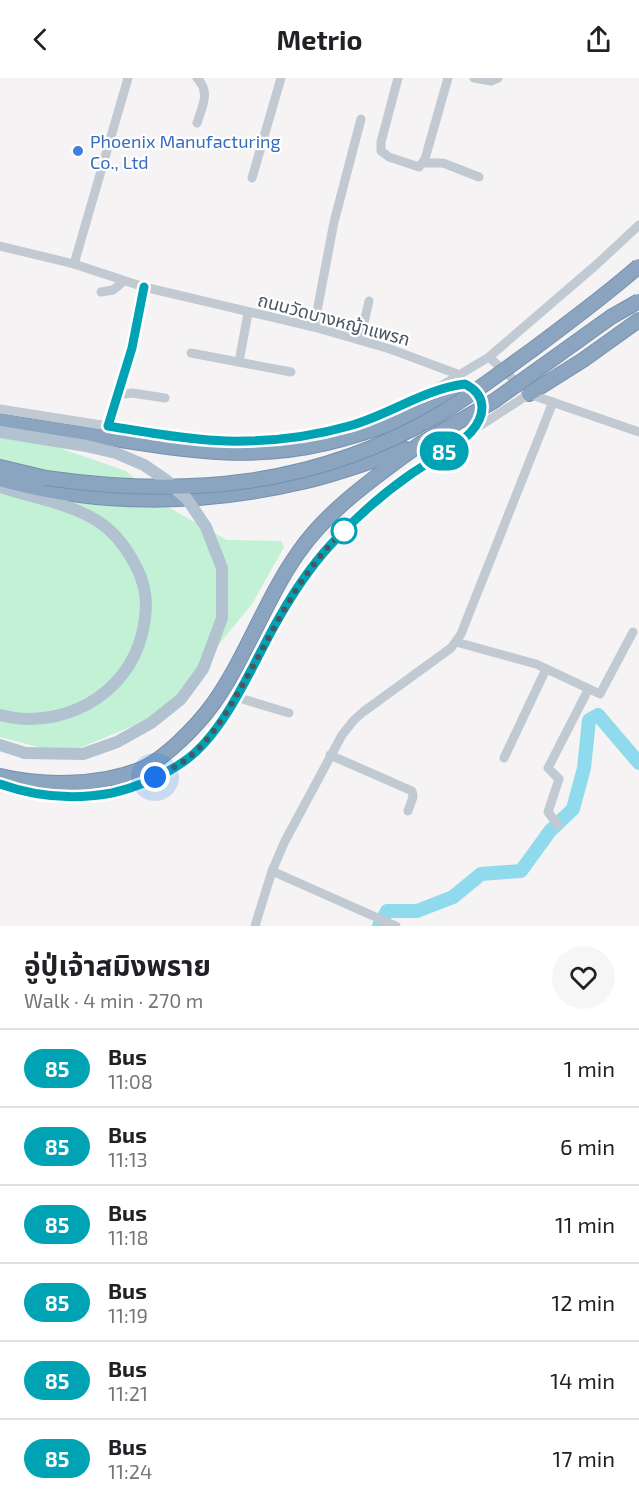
<!DOCTYPE html>
<html lang="en">
<head>
<meta charset="utf-8">
<style>
	body { margin:0; font-family:"Exo 2","Noto Sans Thai",sans-serif; background:#f6f6f6; color:#202124; height:100vh; display:flex; flex-direction:column; font-size:22px; white-space:nowrap }
	* { box-sizing:border-box; margin:0 }
	p { font-size:20px; color:#757577 }
	.icon { flex:none; width:33px; height:33px; fill:none; stroke:currentColor; stroke-width:2; stroke-linecap:round; stroke-linejoin:round }
	.map { position:relative; height:848px; overflow:hidden }
	.sheet { display:flex; flex-direction:column; background:#fff; flex:1 }
	.sheet>* { flex:none }
	.badge { padding:0 12px; border-radius:20px; font-size:21px; line-height:39px }
	.you { position:absolute; width:30px; height:30px; margin:-15px; border:4px solid #fff; border-radius:50%; background:#1a73e8; box-shadow:0 0 0 9px #1a73e833 }
	.map>.badge { position:absolute; translate:-50% -50%; box-shadow:0 0 0 3px #fff }
	.round { display:grid; place-items:center; flex:none; width:63px; height:63px; border-radius:32px; background:#f6f6f6 }
	.overview { display:flex; align-items:center; justify-content:space-between; height:102px; padding:0 24px }
	h1 { font-size:28px; font-weight:700; line-height:45px }
	ul { padding:0; list-style:none }
	li { display:flex; align-items:center; gap:18px; height:78px; padding:0 24px; border-top:2px solid #e0e0e0 }
	li div { flex:1 }
	li b { display:block; font-size:22px }
	li em { font-style:normal }
	li .badge { min-width:66px; font-weight:700; text-align:center }
	header { display:flex; justify-content:space-between; align-items:center; height:78px; padding:0 24px; background:#fff; font-size:27px; font-weight:700 }
	.map>svg:first-child { display:block }
	.green { fill:#c3f1d5 }
	.lines { fill:none; stroke-linecap:round; stroke-linejoin:round }
	.river { stroke:#90daee; stroke-width:14 }
	.highway-casing { stroke:#7690ad; stroke-width:16 }
	.minor { stroke:#c1cad2; stroke-width:9 }
	.major { stroke:#b3c2d1; stroke-width:12 }
	.highway { stroke:#8ba5c1; stroke-width:14 }
	.highway-bridge-casing { stroke:#7690ad; stroke-width:16; stroke-linecap:butt }
	.major-bridge { stroke:#b3c2d1; stroke-width:12 }
	.highway-bridge { stroke:#8ba5c1; stroke-width:14 }
	.line-casing { stroke:#fff; stroke-width:14 }
	.line { stroke:#00a3b4; stroke-width:9 }
	.walk { stroke:#4a5661; stroke-width:6; stroke-dasharray:0 10.8 }
	.shop-dot { fill:#3f7fe0; stroke:#fff; stroke-width:2 }
	.stop-dot { fill:#fff; stroke:#00a3b4; stroke-width:3 }
	.labels { text-anchor:middle; dominant-baseline:central; stroke-width:4.5; stroke-linejoin:round; paint-order:stroke }
	.shop-label { font-size:18px; fill:#366cbe; stroke:#fff; text-anchor:start }
	.street-label { font-size:18px; fill:#4a5661; stroke:#fff }
</style>
</head>
<body>
<header><svg class="icon" aria-label="back" viewBox="0 0 24 24"><path d="M15 5l-7 7 7 7"/></svg>Metrio<svg class="icon" aria-label="share" viewBox="0 0 24 24"><path d="M12 15V3M7 8l5-5 5 5M5 13v7h14v-7"/></svg></header>
<div class="map">
<svg width="639" height="848" viewBox="0 0 639 848">
	<rect width="100%" height="100%" fill="#f5f3f3"/>
	<!-- green -->
	<polygon class="green" points="0,356 51,367 126,393 168,429 227,462 281,463 284,469 252,526 162,636 65,676 0,659"/>
	<g class="lines">
		<!-- river -->
		<polyline class="river" points="379,848 387,833 417,833 453,819 481,796 521,793 550,753 573,731 584,690 589,642 598,637 639,685"/>
		<!-- highway casing -->
		<g class="highway-casing">
			<g id="highway">
				<polyline points="529,316 583,282 639,242"/>
				<path d="M0,343c42,7 84,13 127,20 70,11 128,19 200,2 46,-11 90,-29 134,-46"/>
				<polyline points="0,389 46,400"/>
				<path d="M0,401c97,28 204,26 302,3 36,-8 70,-21 104,-33"/>
				<path d="M0,698c42,10 98,10 139,-6 25,-10 58,-44 74,-66 33,-46 52,-104 85,-151 30,-44 79,-77 122,-109"/>
			</g>
		</g>
		<!-- minor -->
		<g class="minor">
			<polyline points="398,0 381,64 381,73 389,79 419,89 425,81 448,0"/>
			<polyline points="474,0 491,3 498,0"/>
			<path d="M197,45c5,-16 14,-31 0,-45"/>
			<polyline points="423,85 443,85 479,99"/>
			<polyline points="252,100 281,0"/>
			<polyline points="0,168 74,186 144,209 314,249 390,271 460,297"/>
			<polyline points="74,186 128,0"/>
			<polyline points="101,214 113,212 124,203"/>
			<polyline points="314,249 334,144 361,41"/>
			<polyline points="360,262 369,223"/>
			<polyline points="191,275 291,294"/>
			<polyline points="489,279 529,316 639,354"/>
			<polyline points="239,284 248,235"/>
			<path d="M444,310c23,-7 40,-4 37,24"/>
			<polyline points="116,317 132,315 165,320"/>
			<polyline points="0,331 152,355 226,363 313,357 350,348 380,338 429,315 489,279 596,187 639,147"/>
			<polyline points="108,348 132,270 144,209"/>
			<polyline points="456,564 536,586 600,616 633,554"/>
			<polyline points="236,619 289,635"/>
			<polyline points="330,677 412,713 413,719 408,733"/>
			<polyline points="504,680 546,591"/>
			<path d="M0,706c36,13 74,16 112,9 101,-22 122,-100 168,-178 17,-27 35,-53 56,-77 53,-58 128,-101 193,-144"/>
			<polyline points="558,747 548,734 559,701 548,690 588,612"/>
			<polyline points="272,793 396,848"/>
			<polyline points="255,848 272,793 285,763 342,657 354,642 363,634 451,570 461,556 553,324"/>
		</g>
		<!-- major -->
		<g class="major">
			<path d="M0,409c31,10 72,17 99,35 14,9 25,23 33,37 15,25 17,46 10,75 -15,62 -81,97 -142,81"/>
			<polyline points="0,667 25,675"/>
		</g>
		<!-- highway -->
		<use href="#highway" class="highway"/>
		<!-- highway-bridge casing -->
		<g class="highway-bridge-casing">
			<g id="highway-bridge">
				<polyline points="420,366 494,323 611,239 639,223"/>
				<path d="M46,400c139,20 269,9 392,-63 33,-19 63,-43 94,-65 36,-27 73,-54 107,-84"/>
			</g>
		</g>
		<!-- major-bridge -->
		<polyline class="major-bridge" points="0,354 86,368 116,375 144,387 166,402 187,421 206,449 222,490 222,540 203,591 181,621 151,645 117,664 83,676 25,675"/>
		<!-- highway-bridge -->
		<use href="#highway-bridge" class="highway-bridge"/>
	</g>
	<g class="lines">
		<!-- line casing -->
		<g class="line-casing">
			<path id="line" d="M0,706c36,13 74,16 112,9 25,-6 53,-18 74,-33 42,-31 68,-100 94,-144 16,-28 36,-57 59,-80 22,-23 46,-44 72,-62 16,-11 48,-29 60,-42 15,-17 16,-37 -6,-48 -41,5 -76,31 -116,42 -39,11 -82,16 -123,15 -39,-1 -79,-9 -118,-15l24,-78 12,-61"/>
		</g>
		<!-- line -->
		<use href="#line" class="line"/>
		<!-- walk -->
		<path class="walk" d="M155,699c11,-6 23,-11 32,-18 23,-18 39,-45 53,-70 32,-54 57,-115 104,-158"/>
	</g>
	<!-- markers -->
	<circle class="shop-dot" cx="78" cy="73" r="6"/>
	<circle class="stop-dot" cx="344" cy="453" r="12"/>
	<g class="labels">
		<!-- shop labels -->
		<g class="shop-label">
			<text x="90" y="63">Phoenix Manufacturing<tspan x="90" dy="21">Co., Ltd</tspan></text>
		</g>
		<!-- street labels -->
		<g class="street-label">
			<text transform="translate(334 241) rotate(15)">ถนนวัดบางหญ้าแพรก</text>
		</g>
	</g>
</svg>
<div class="you" style="left:155px;top:699px"></div>
<b class="badge" style="left:444px;top:373px;background:#00a3b4;color:#fff">85</b>
</div>
<section class="sheet">
<div class="overview"><div><h1>อู่ปู่เจ้าสมิงพราย</h1><p>Walk · 4 min · 270 m</p></div><a class="round"><svg class="icon" aria-label="heart" viewBox="0 0 24 24"><path d="M12 20l-8-8c-3-5 5-10 8-4 3-6 11-1 8 4z"/></svg></a></div>
<ul>
<li><span class="badge" style="background:#00a3b4;color:#fff">85</span><div><b>Bus</b><p>11:08</p></div><em>1 min</em></li>
<li><span class="badge" style="background:#00a3b4;color:#fff">85</span><div><b>Bus</b><p>11:13</p></div><em>6 min</em></li>
<li><span class="badge" style="background:#00a3b4;color:#fff">85</span><div><b>Bus</b><p>11:18</p></div><em>11 min</em></li>
<li><span class="badge" style="background:#00a3b4;color:#fff">85</span><div><b>Bus</b><p>11:19</p></div><em>12 min</em></li>
<li><span class="badge" style="background:#00a3b4;color:#fff">85</span><div><b>Bus</b><p>11:21</p></div><em>14 min</em></li>
<li><span class="badge" style="background:#00a3b4;color:#fff">85</span><div><b>Bus</b><p>11:24</p></div><em>17 min</em></li>
</ul>
</section>
</body>
</html>
